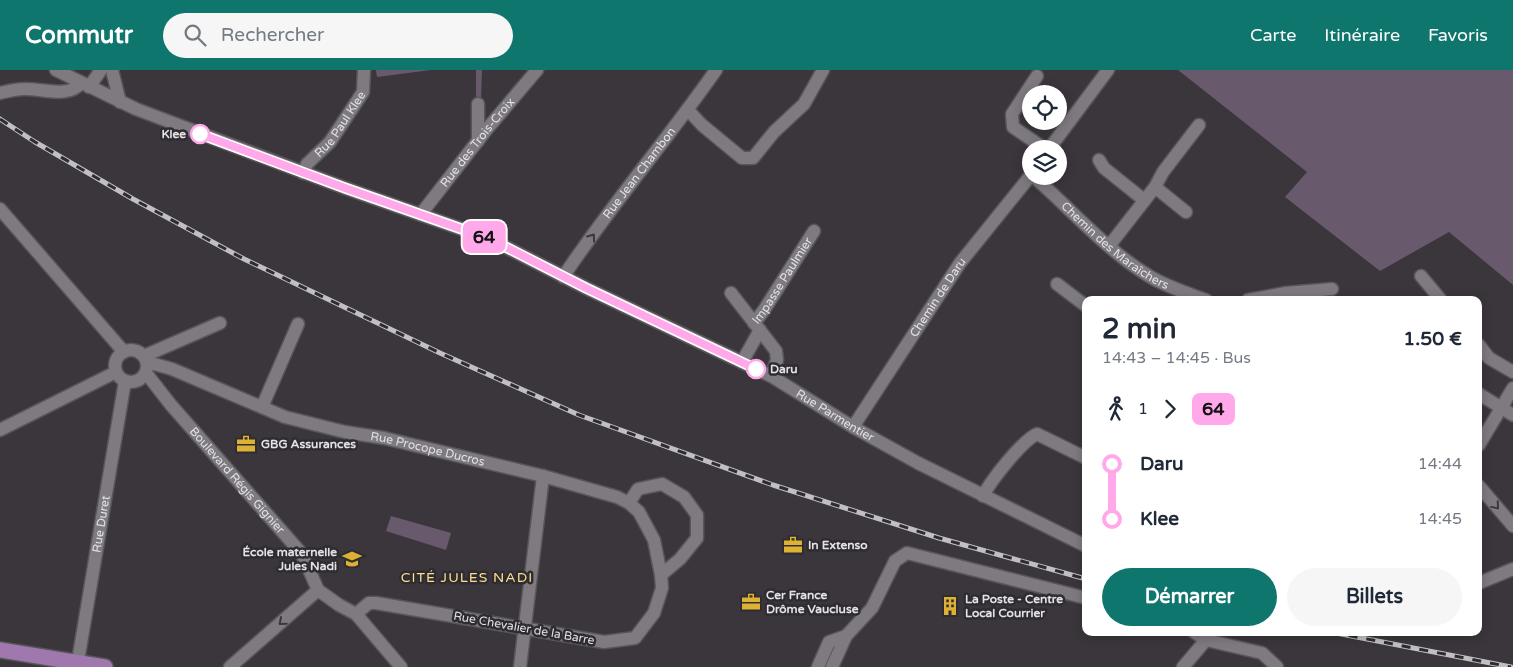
<!DOCTYPE html>
<html lang="fr">
<head>
<meta charset="utf-8">
<style>
	body { margin:0; font-family:"Varela Round",sans-serif; background:#f6f6f7; color:#1f2937; height:100vh; display:flex; flex-direction:column; font-size:19px; white-space:nowrap }
	* { box-sizing:border-box; margin:0 }
	p { font-size:16px; color:#747a83 }
	.icon { flex:none; width:28px; height:28px; fill:none; stroke:currentColor; stroke-width:2; stroke-linecap:round; stroke-linejoin:round }
	.map { position:relative; flex:1; overflow:hidden }
	.side { position:absolute; left:1082px; top:226px; width:400px; height:340px; display:flex; flex-direction:column; background:#fff; border-radius:10px; box-shadow:0 2px 12px #0003 }
	.side>* { flex:none }
	.badge { padding:0 10px; border-radius:8px; font-size:18px; line-height:32px }
	.buttons { position:absolute; left:1022px; top:15px; display:grid; gap:10px }
	.buttons a { display:grid; place-items:center; width:45px; height:45px; border-radius:50%; background:#fff; box-shadow:0 2px 12px #0003; font-size:25px }
	.map>.badge { position:absolute; translate:-50% -50%; box-shadow:0 0 0 2px #fff }
	.legs { display:flex; align-items:center; gap:8px; height:55px; padding:0 20px; font-size:16px }
	.legs p { margin-inline-start:auto }
	.head { display:flex; align-items:center; justify-content:space-between; height:85px; padding:0 20px }
	h1 { font-size:28px; font-weight:800; line-height:38px }
	.primary-button { display:flex; gap:10px; margin-top:auto; padding:10px 20px }
	.primary-button a { flex:1; height:58px; border-radius:30px; background:#0f766e; color:#fff; font-size:20px; font-weight:800; line-height:58px; text-align:center }
	.primary-button a+a { background:#f6f6f7; color:#1f2937 }
	ul { padding:0 20px; list-style:none }
	li { display:flex; align-items:center; gap:18px; height:55px; font-size:19px }
	li i { display:grid; place-items:center; width:8px; height:100%; margin:0 6px; background:currentColor }
	li i::after { content:''; width:12px; height:12px; margin:-6px; border:4px solid; border-radius:50%; background:#fff }
	li p { margin-inline-start:auto }
	li:first-child i { background:linear-gradient(#0000 50%,currentColor 0) }
	li:last-child i { background:linear-gradient(currentColor 50%,#0000 0) }
	header { display:flex; align-items:center; gap:30px; box-sizing:border-box; height:70px; padding:0 25px; background:#0f766e; color:#fff }
	header strong { font-size:24px }
	nav { display:flex; gap:28px; margin-inline-start:auto; font-size:18px }
	.search { width:350px; height:45px; background:#f6f6f7; display:flex; align-items:center; gap:12px; box-sizing:border-box; padding:0 18px; border-radius:28px; color:#747a83; font-size:19px }
	.map>svg:first-child { display:block }
	.green { fill:#685a6c }
	.lines { fill:none; stroke-linecap:round; stroke-linejoin:round }
	.minor-casing { stroke:#575558; stroke-width:15 }
	.major-casing { stroke:#575558; stroke-width:18 }
	.minor { stroke:#7e7a80; stroke-width:12 }
	.major { stroke:#a078ae; stroke-width:15 }
	.rail-casing { stroke:#c1bfc2; stroke-width:5 }
	.rail { stroke:#2f2c31; stroke-width:3; stroke-dasharray:9; stroke-linecap:butt }
	.oneway { stroke:#3b383d }
	.line-1-casing { stroke:#fff; stroke-width:11 }
	.line-1 { stroke:#ffa9eb; stroke-width:8 }
	.stop-1-dot { fill:#fff; stroke:#ffa9eb; stroke-width:2.5 }
	.labels { text-anchor:middle; dominant-baseline:central; stroke-width:5; stroke-linejoin:round; paint-order:stroke }
	.street-label { font-size:12px; fill:#e3e1e4; stroke:#2f2c31 }
	.stop-label { font-size:12px; font-weight:bold; fill:#e3e1e4; stroke:#2f2c31; text-anchor:end }
	.poi-label { font-size:12px; font-weight:bold; fill:#e3e1e4; stroke:#2f2c31; text-anchor:start }
	.neighbourhood-label { font-size:14px; letter-spacing:1px; fill:#fddf93; stroke:#2f2c31 }
</style>
</head>
<body>
<header>
<strong>Commutr</strong>
<div class="search"><svg class="icon" aria-label="search" viewBox="0 0 24 24"><circle cx="10" cy="10" r="6"/><path d="M15 15l6 6"/></svg>Rechercher</div>
<nav><a>Carte</a><a>Itinéraire</a><a>Favoris</a></nav>
</header>
<div class="map">
<svg width="1513" height="597" viewBox="0 0 1513 597">
	<rect width="100%" height="100%" fill="#3a363b"/>
	<!-- green -->
	<g class="green">
		<polygon points="376,0 431,0 377,7"/>
		<polygon points="476,0 482,0 481,31 476,27"/>
		<polygon points="1178,0 1513,0 1513,215 1449,162 1380,201 1285,127 1307,102"/>
		<polygon points="391,446 451,463 446,480 386,461"/>
	</g>
	<g class="lines">
		<!-- minor casing -->
		<g class="minor-casing">
			<g id="minor">
				<path id="s1" d="M56,0l80,39 209,79 145,51 96,49 185,88 82,51 65,36 168,83"/>
				<polyline points="112,0 120,32"/>
				<polyline points="1037,6 1012,44 1013,57 1045,79"/>
				<polyline points="89,17 101,0"/>
				<path d="M0,23c8,-2 16,-4 24,-4 17,-1 44,10 57,-6"/>
				<polyline points="688,40 702,55 742,88 753,88 774,62 804,34 823,0"/>
				<polyline points="478,71 478,34"/>
				<polyline points="1049,79 1108,0"/>
				<polyline points="1099,90 1104,98 1144,130"/>
				<path id="s2" d="M303,103l4,-9 23,-22 33,-50 1,-22"/>
				<path id="s3" d="M1033,106c38,33 73,74 116,100 18,11 38,17 57,24"/>
				<polyline points="1155,117 1186,142"/>
				<polyline points="0,139 124,282"/>
				<path id="s4" d="M421,145l3,-5 63,-81 50,-59"/>
				<polyline points="1109,176 1155,117 1163,102 1199,55"/>
				<polyline points="1421,206 1441,230"/>
				<path id="s5" d="M563,207c48,-72 104,-137 153,-207"/>
				<polyline points="1057,214 1086,236"/>
				<polyline points="731,223 776,281 777,290 771,306"/>
				<polyline points="1248,230 1286,223 1332,219"/>
				<path id="s6" d="M754,253l10,-13 50,-79"/>
				<polyline points="1479,275 1489,288 1513,302"/>
				<circle cx="131" cy="296" r="16"/>
				<polyline points="144,286 220,253"/>
				<path id="s7" d="M147,292l25,7 113,48 60,15 39,6 159,38 74,21 12,6 10,9 15,28 7,35 1,13 -8,25 -19,25 -31,4 -228,-39h-7l-13,11"/>
				<polyline points="742,292 760,260"/>
				<path id="s8" d="M146,303l25,32 131,149 16,36 21,15 17,9 45,53"/>
				<polyline points="1479,324 1513,345"/>
				<polyline points="262,337 298,254"/>
				<path id="s9" d="M853,357l107,-164 71,-88"/>
				<polyline points="0,360 116,302"/>
				<polyline points="1479,375 1513,318"/>
				<polyline points="1479,416 1513,456"/>
				<path d="M983,426c8,-16 39,-55 54,-62l49,24"/>
				<polyline points="629,433 638,419 662,414 684,427 697,445 697,468 680,489 661,505"/>
				<polyline points="1479,513 1513,499"/>
				<polyline points="1194,562 1206,570"/>
				<path id="s10" d="M77,597l48,-286"/>
				<polyline points="230,597 318,520"/>
				<polyline points="520,597 543,406"/>
				<polyline points="818,597 829,572 846,566"/>
				<polyline points="832,597 846,566 872,538 895,491 907,483 1086,528"/>
				<polyline points="1183,597 1206,570 1262,583 1277,597"/>
			</g>
		</g>
		<!-- major casing -->
		<g class="major-casing">
			<polyline id="major" points="0,580 105,597"/>
		</g>
		<!-- minor -->
		<use href="#minor" class="minor"/>
		<!-- major -->
		<use href="#major" class="major"/>
		<!-- rail casing -->
		<g class="rail-casing">
			<g id="rail">
				<polyline points="0,49 35,72 133,129 244,189 440,283 579,345 773,415 939,468 1086,509"/>
				<polyline points="1331,562 1511,597"/>
			</g>
		</g>
		<!-- rail -->
		<use href="#rail" class="rail"/>
	</g>
	<!-- one-way arrows -->
	<defs><path id="oneway-chevron" d="M-2-3.5L2.5 0L-2 3.5" fill="none" stroke-width="1.6" stroke-linecap="round" stroke-linejoin="round" transform="scale(1.25)"/></defs>
	<g class="oneway">
		<use href="#oneway-chevron" transform="translate(592 167) rotate(-54)"/>
		<use href="#oneway-chevron" transform="translate(1496 436) rotate(50)"/>
		<use href="#oneway-chevron" transform="translate(282 552) rotate(139)"/>
	</g>
	<g class="lines">
		<!-- line-1 casing -->
		<g class="line-1-casing">
			<polyline id="line-1" points="200,64 345,118 490,169 586,218 756,299"/>
		</g>
		<!-- line-1 -->
		<use href="#line-1" class="line-1"/>
	</g>
	<!-- icons -->
	<defs>
		<g id="office-bare" transform="scale(1.5)"><path d="M-6-3h4V-5.5h4V-3h4V5H-6ZM-1-4.5V-3h2v-1.5ZM-6 0V1H6V0Z" fill="#ddb133" stroke="#2f2c31" stroke-width="2.5" paint-order="stroke"/></g>
		<g id="school-bare" transform="scale(1.5)"><path d="M0-5L7-2L0 1L-7-2ZM-4 1L0 2.5L4 1V4Q0 6-4 4Z" fill="#ddb133" stroke="#2f2c31" stroke-width="2.5" paint-order="stroke"/></g>
		<g id="building-bare" transform="scale(1.5)"><path d="M-4-6H4V6H1V3H-1V6H-4ZM-2.5-4.3h1.7v1.8h-1.7ZM.8-4.3h1.7v1.8H.8ZM-2.5-1h1.7V.8h-1.7ZM.8-1h1.7V.8H.8Z" fill="#ddb133" stroke="#2f2c31" stroke-width="2.5" paint-order="stroke"/></g>
	</defs>
	<g fill-rule="evenodd">
		<use href="#office-bare" x="246" y="374"/>
		<use href="#office-bare" x="793" y="475"/>
		<use href="#school-bare" x="352" y="489"/>
		<use href="#office-bare" x="751" y="532"/>
		<use href="#building-bare" x="950" y="536"/>
	</g>
	<!-- markers -->
	<g class="stop-1-dot">
		<circle cx="200" cy="64" r="9"/>
		<circle cx="756" cy="299" r="9"/>
	</g>
	<g class="labels">
		<!-- street labels -->
		<g class="street-label">
			<text stroke="none"><textPath href="#s2" startOffset="62">Rue Paul Klee</textPath></text>
			<text stroke="none"><textPath href="#s4" startOffset="92">Rue des Trois-Croix</textPath></text>
			<text stroke="none"><textPath href="#s5" startOffset="129">Rue Jean Chambon</textPath></text>
			<text stroke="none"><textPath href="#s3" startOffset="108">Chemin des Maraîchers</textPath></text>
			<text stroke="none"><textPath href="#s6" startOffset="51">Impasse Paulmier</textPath></text>
			<text stroke="none"><textPath href="#s9" startOffset="155">Chemin de Daru</textPath></text>
			<text stroke="none"><textPath href="#s1" startOffset="854">Rue Parmentier</textPath></text>
			<text stroke="none"><textPath href="#s7" startOffset="295">Rue Procope Ducros</textPath></text>
			<text stroke="none"><textPath href="#s8" startOffset="141">Boulevard Régis Gignier</textPath></text>
			<text stroke="none"><textPath href="#s10" startOffset="145">Rue Duret</textPath></text>
			<text transform="translate(524 558) rotate(10)">Rue Chevalier de la Barre</text>
		</g>
		<!-- stop labels -->
		<g class="stop-label">
			<text x="186" y="64">Klee</text>
			<text x="770" y="299" text-anchor="start">Daru</text>
		</g>
		<!-- poi labels -->
		<g class="poi-label">
			<text x="261" y="374">GBG Assurances</text>
			<text x="808" y="475">In Extenso</text>
			<text x="337" y="482" text-anchor="end">École maternelle<tspan x="337" dy="14">Jules Nadi</tspan></text>
			<text x="766" y="525">Cer France<tspan x="766" dy="14">Drôme Vaucluse</tspan></text>
			<text x="965" y="529">La Poste - Centre<tspan x="965" dy="14">Local Courrier</tspan></text>
		</g>
		<!-- neighbourhood labels -->
		<g class="neighbourhood-label">
			<text x="467" y="507">CITÉ JULES NADI</text>
		</g>
	</g>
</svg>
<div class="buttons">
<a><svg class="icon" aria-label="locate" viewBox="0 0 24 24"><circle cx="12" cy="12" r="6"/><path d="M12 2v4M12 18v4M2 12h4M18 12h4"/></svg></a>
<a><svg class="icon" aria-label="layers" viewBox="0 0 24 24"><path d="M12 4l9 5-9 5-9-5zM3 14l9 5 9-5"/></svg></a>
</div>
<b class="badge" style="left:484px;top:167px;background:#ffa9eb;color:#111">64</b>
<section class="side">
<div class="head"><div><h1>2 min</h1><p>14:43 – 14:45 · Bus</p></div><b>1.50 €</b></div>
<div class="legs"><svg class="icon" aria-label="walk" viewBox="0 0 24 24"><circle cx="13" cy="4" r="2"/><path d="M13 8l-2 6 4 7M11 14l-3 7M7 12l3-4h3l4 4"/></svg>1<svg class="icon" aria-label="forward" viewBox="0 0 24 24"><path d="M9 5l7 7-7 7"/></svg><b class="badge" style="background:#ffa9eb;color:#111">64</b></div>
<ul>
<li><i style="color:#ffa9eb"></i><b>Daru</b><p>14:44</p></li>
<li><i style="color:#ffa9eb"></i><b>Klee</b><p>14:45</p></li>
</ul>
<div class="primary-button"><a>Démarrer</a><a>Billets</a></div>
</section>
</div>
</body>
</html>
